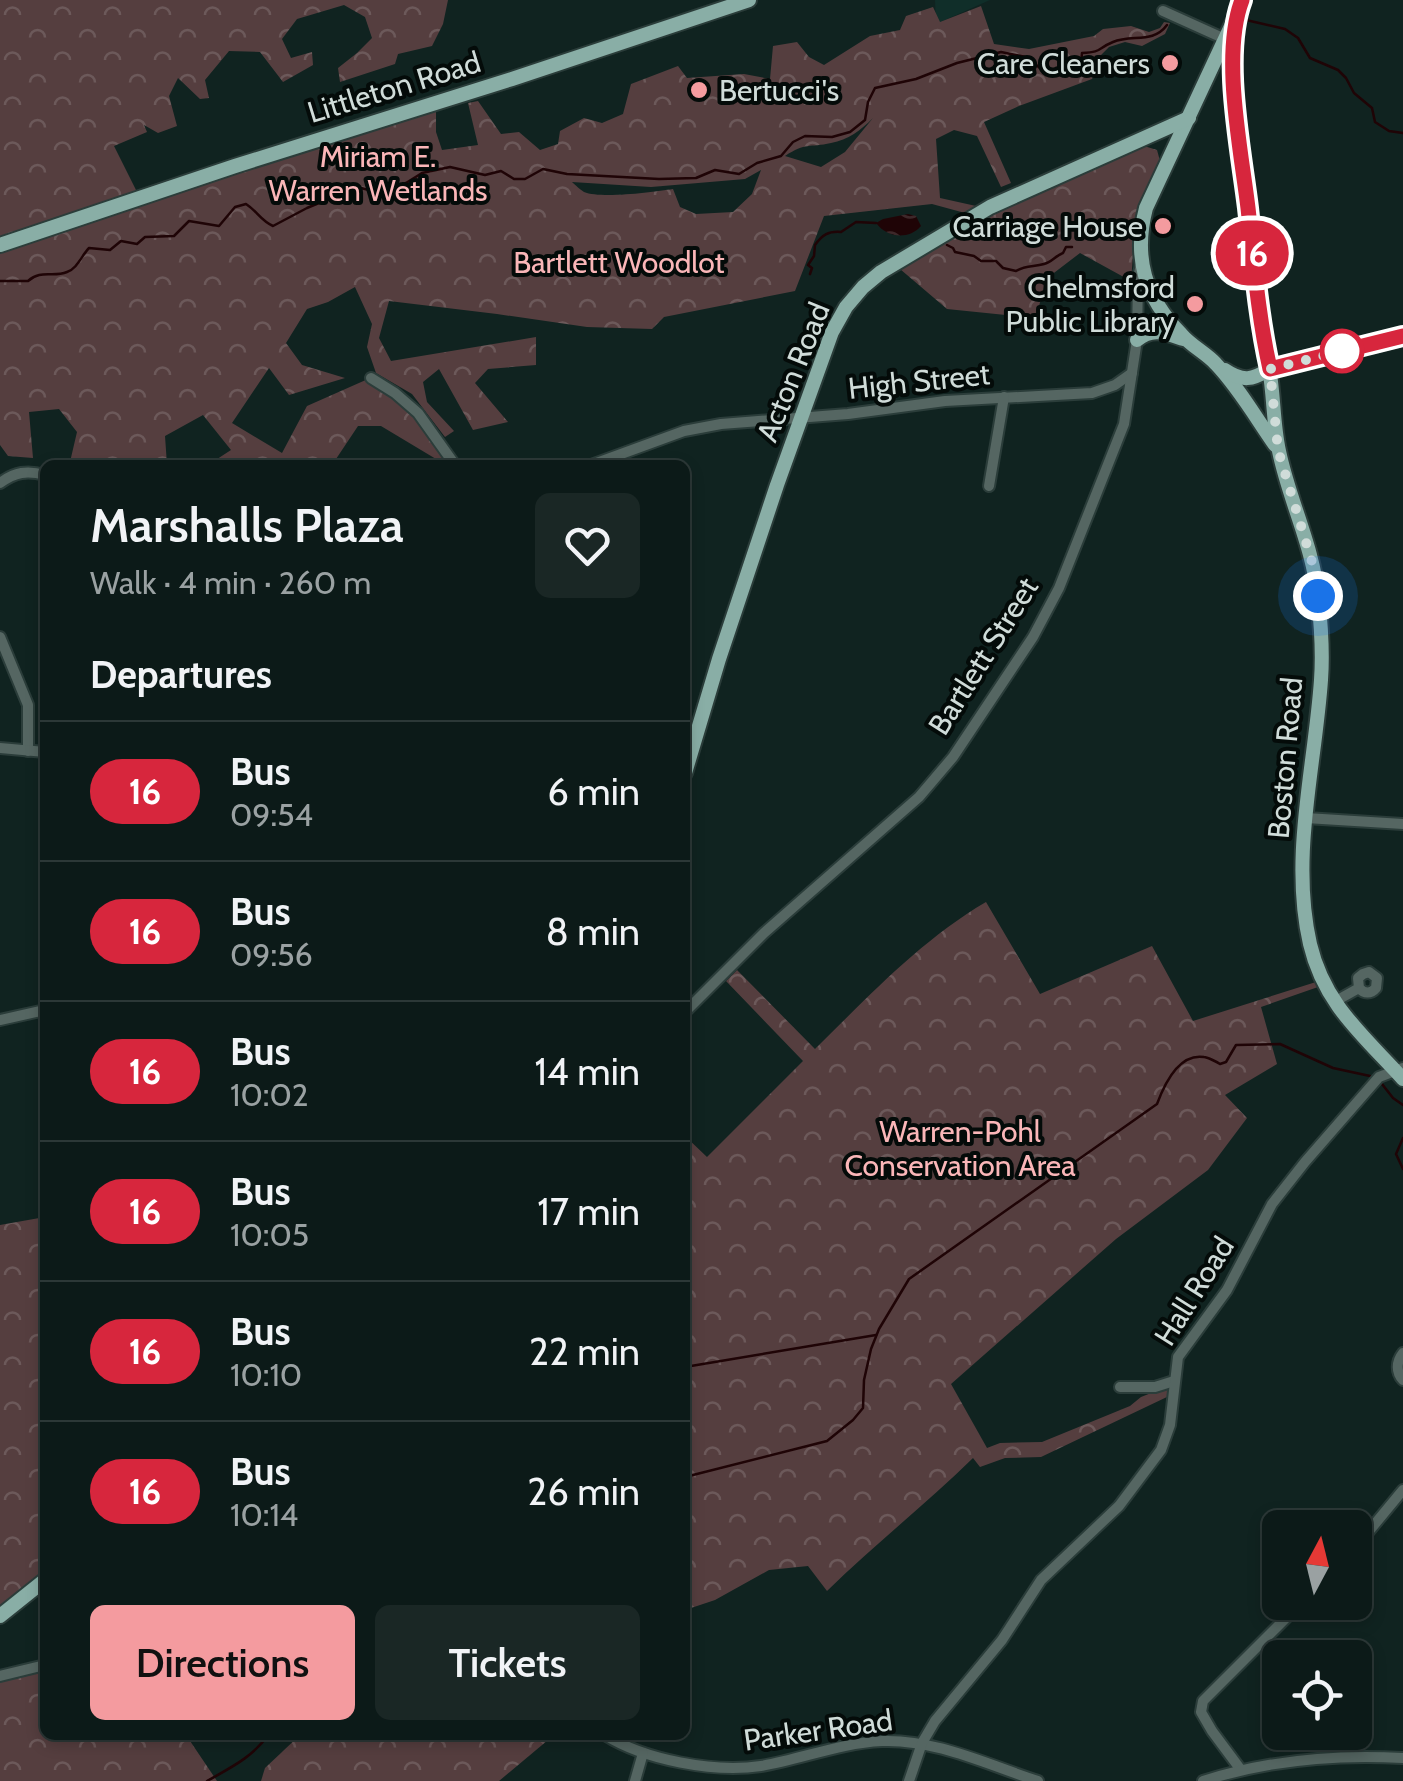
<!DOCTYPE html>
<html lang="en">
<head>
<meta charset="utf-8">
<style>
	body { margin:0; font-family:Cabin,sans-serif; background:#1a2725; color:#f1f3f6; height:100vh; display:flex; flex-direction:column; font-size:38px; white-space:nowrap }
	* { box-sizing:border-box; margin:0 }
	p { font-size:32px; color:#9aa1a2 }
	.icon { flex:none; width:55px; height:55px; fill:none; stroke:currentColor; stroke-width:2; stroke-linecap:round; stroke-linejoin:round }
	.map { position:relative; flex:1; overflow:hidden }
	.drawer { position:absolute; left:40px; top:460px; width:650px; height:1280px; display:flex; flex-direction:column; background:#0c1a18; border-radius:15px; box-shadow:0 5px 15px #0003,0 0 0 2px #2c3837 }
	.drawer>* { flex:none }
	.badge { padding:0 20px; border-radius:32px; font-size:35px; line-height:65px }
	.needle { width:65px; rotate:7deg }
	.fabs { position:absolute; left:1262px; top:1510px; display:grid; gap:20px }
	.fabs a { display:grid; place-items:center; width:110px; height:110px; border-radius:15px; background:#0c1a18; box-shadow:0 5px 15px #0003,0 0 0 2px #2c3837; font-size:50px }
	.you { position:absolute; width:50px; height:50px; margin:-25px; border:8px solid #fff; border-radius:50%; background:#1a73e8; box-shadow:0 0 0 15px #1a73e833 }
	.map>.badge { position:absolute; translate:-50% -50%; box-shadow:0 0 0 5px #fff }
	h2 { padding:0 50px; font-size:38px; line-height:90px }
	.round { display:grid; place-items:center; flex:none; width:105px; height:105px; border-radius:15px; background:#1a2725 }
	.overview { display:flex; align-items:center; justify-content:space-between; height:170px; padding:0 50px }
	h1 { font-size:48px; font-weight:600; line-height:75px }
	.button { display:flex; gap:20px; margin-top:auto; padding:20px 50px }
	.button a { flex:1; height:115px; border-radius:15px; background:#f49b9f; color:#111; font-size:40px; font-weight:600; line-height:115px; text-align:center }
	.button a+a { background:#1a2725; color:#f1f3f6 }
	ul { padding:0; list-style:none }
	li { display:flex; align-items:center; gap:30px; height:140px; padding:0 50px; border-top:2px solid #2c3837 }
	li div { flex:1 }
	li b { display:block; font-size:38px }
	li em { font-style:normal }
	li .badge { min-width:110px; font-weight:700; text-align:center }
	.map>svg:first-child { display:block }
	.built { fill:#102e29 }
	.forest { fill:url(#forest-crowns); fill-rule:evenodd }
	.water { fill:url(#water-waves) }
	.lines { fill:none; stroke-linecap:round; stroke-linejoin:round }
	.stream { stroke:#1f0406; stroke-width:2.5 }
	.minor-casing { stroke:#2b3d3a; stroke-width:14 }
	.major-casing { stroke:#2b3d3a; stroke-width:18 }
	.minor { stroke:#556662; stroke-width:10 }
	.major { stroke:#89aea6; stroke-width:14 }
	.line-casing { stroke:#fff; stroke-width:22 }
	.line { stroke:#d7263d; stroke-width:15 }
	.walk { stroke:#d0dcd9; stroke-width:10; stroke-dasharray:0 18 }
	.poi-dot { fill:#f49b9f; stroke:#040b09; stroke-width:4 }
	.stop-dot { fill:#fff; stroke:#d7263d; stroke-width:5 }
	.labels { text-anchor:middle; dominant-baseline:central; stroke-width:8; stroke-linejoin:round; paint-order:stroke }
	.poi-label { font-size:30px; fill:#d0dcd9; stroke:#040b09; text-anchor:end }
	.street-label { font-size:30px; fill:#d0dcd9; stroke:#040b09 }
	.park-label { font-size:30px; fill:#fab6b8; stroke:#040b09 }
</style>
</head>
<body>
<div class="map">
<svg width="1403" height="1781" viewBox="0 0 1403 1781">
	<defs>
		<pattern id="forest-crowns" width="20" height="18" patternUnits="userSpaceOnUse" patternTransform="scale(2.5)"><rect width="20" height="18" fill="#553e3f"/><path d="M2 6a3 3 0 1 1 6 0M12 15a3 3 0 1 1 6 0" fill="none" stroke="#6c595a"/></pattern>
		<pattern id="water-waves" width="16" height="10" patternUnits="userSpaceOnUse" patternTransform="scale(2.5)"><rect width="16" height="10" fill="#1f0406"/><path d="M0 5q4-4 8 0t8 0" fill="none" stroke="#3e282a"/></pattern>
	</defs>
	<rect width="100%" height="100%" fill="#102320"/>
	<!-- built -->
	<polygon class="built" points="935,0 990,0 936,24"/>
	<!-- forest -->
	<g class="forest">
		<polygon points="0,0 448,0 443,24 432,46 398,54 395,64 340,82 338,68 357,53 372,38 365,17 344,5 297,19 282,39 291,58 312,52 313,65 283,82 260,52 229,51 205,80 209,98 200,99 178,78 169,96 177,126 158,133 144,125 147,132 114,146 137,192 0,237"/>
		<path d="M981,6l13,38 35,5 65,-13 9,-7 28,-3 18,6 11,-4 4,-6 6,1 -5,11 -23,12 -17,-4 -16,5 -9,9 -8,23 -73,27 -35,16 27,61 -10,4 -24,-51 -23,-6 -18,9 4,59 36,8 -11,7 -33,-9 -108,12 -29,75 -131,26 -12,12 -65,-2 -90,-13 -108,-13 -10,37 12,23 145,-24v28l-48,4 -13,14 33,39 -35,8 -34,-61 -16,13 4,20 27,29 -9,6 -33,-43 -36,-21 -9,-26 5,-23 -17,-37 -27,15 -21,7 -21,34 16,22 43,13 -56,17 -20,-27 -37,55 50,30 25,-47 61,-27 27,14 44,51 7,21 -65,-39h-23l-26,39h-124l23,-15 -28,-35 -38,21 2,29h-93l-4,-3 7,-30 -18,-23 -30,3 4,46 -25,-2 -8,-11v-200l436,-135v22l6,18 36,-5 -10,-42 10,-2 23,33 18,-2 21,18 18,-6 2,-13 24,-13 18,5 21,-9 8,-30 47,-18 9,12 57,-4 26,5 3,-33 24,-4 12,15 15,8 46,-29 30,-6 6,-14 27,-9 7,15zM873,118l-28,34 -24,15 -36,-11c21,-14 24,-8 46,-13 17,-3 30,-13 42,-25zM761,170l-9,24 -19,18 -37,2 -16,-7 -7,-18c-19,3 -72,10 -89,3 -2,-1 -10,-8 -12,-10l79,5 94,-8z"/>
		<path d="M1144,146l13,4 3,11 -24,56 -5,64 -51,-28 -34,26 -10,39 -89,-9 -47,-40c78,-54 157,-86 244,-123z"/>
		<path d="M986,902l54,92 112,-48 41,75 123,-39 2,5 -57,20 16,57 -52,31 22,23 -39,52 -92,69 -165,145 36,64 13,-5 42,-1 88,-36 11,-9 28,-11v10l-128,61 -36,1 -25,9 -7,-9c-47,46 -99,87 -146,133l-19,-25 -39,4 -54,30 -30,10v-474l22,21 96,-96 -77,-80 11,-11 78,79c53,-52 106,-109 171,-147z"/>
		<polygon points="45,1217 45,1419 41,1422 45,1428 45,1574 0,1609 0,1225"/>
		<polygon points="45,1671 45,1735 186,1735 217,1781 0,1781 0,1682"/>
		<polygon points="300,1735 554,1735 499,1781 261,1781 265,1768"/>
	</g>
	<!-- water -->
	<path class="water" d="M908,214l8,2 5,10c-12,14 -34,12 -45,-3l7,-4z"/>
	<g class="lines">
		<!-- stream -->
		<g class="stream">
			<polyline points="1246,20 1285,29 1298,38 1310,58 1338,70 1346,78 1354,93 1372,108 1375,122 1389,131 1403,133"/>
			<path d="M947,245l6,3 2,4 19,4 7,5h15l7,7 13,3c10,-6 18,-4 28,-7 8,-2 11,-8 19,-11l3,-6h6"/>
			<path d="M810,274l2,-6 -4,-3 6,-9 1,-11c7,-10 13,-14 26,-13l15,-10 20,1"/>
			<path d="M0,281h28c13,-12 25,-3 39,-9 10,-3 15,-17 22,-24l21,2 11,-9 16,3 8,-7 29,-1 15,-15 30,5 16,-19 11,-3c11,7 15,17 27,22l34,-18 50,-21 20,5 29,-9 16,-10 28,-6 35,8 16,-4 13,8h11l18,-10 24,5 92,5 37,-1 19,-8 24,4 18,-11 24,-7 12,-14 12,-6 27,1 18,-5 15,-12 3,-18 7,-14 41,-9 41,-16 44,-11 25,5 14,11 32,5 9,-9 1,-11c21,-1 14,-4 31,-11 19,-8 40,2 54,-17"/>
			<polyline points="1382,1084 1393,1098 1403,1105"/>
			<polyline points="1403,1138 1396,1154 1403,1169"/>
			<polyline points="685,1367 876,1335"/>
			<path d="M685,1477l142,-36 26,-21 10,-12 1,-28 7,-31 8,-20 30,-50 248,-175c7,-19 22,-51 47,-47 3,0 13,5 16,7l6,-2 10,-17 44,-1 53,24 37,8"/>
			<path d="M207,1781c23,-13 46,-24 61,-46"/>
		</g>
		<!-- minor casing -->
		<g class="minor-casing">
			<g id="minor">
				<polyline points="1163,11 1225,39"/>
				<polyline points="1270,369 1403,335"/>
				<polyline points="371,378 395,393 418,413 455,465"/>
				<polyline points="591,465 684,431 721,424 848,414 945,401 1092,393 1115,385 1132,373"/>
				<path d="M0,483c15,-11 27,-13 45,-8"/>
				<polyline points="989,486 1004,397"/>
				<polyline points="0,637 28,705 28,751"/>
				<polyline points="0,748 45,752"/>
				<polyline points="1306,818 1403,824"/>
				<path d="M1334,1002l25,-14 -1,-10 5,-4 6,-2 8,6 -1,10c-5,6 -12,6 -17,0"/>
				<polyline points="685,1012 764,933 919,797 953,757 1033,637 1059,588 1124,424 1137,340 1138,277 1141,265"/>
				<polyline points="0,1020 45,1010"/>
				<path d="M1403,1353c-7,9 -7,19 0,27"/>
				<polyline points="1120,1387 1155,1387 1174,1381"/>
				<polyline points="1355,1548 1403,1490"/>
				<polyline points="0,1676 45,1665"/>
				<path d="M605,1735c40,25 109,38 156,31 41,-7 79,-23 121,-25 54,-2 106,24 156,40"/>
				<polyline points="1241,1770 1212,1731 1201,1712 1203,1701 1302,1602"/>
				<polyline points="635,1781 643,1753"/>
				<polyline points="909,1781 922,1743 935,1721 1002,1640 1041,1580 1119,1506 1161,1450 1170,1425 1178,1357 1227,1290 1272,1204 1305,1162 1379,1077 1403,1068"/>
				<path d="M1203,1781c66,-21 131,-27 200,-23"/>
			</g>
		</g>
		<!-- major casing -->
		<g class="major-casing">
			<g id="major">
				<path d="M1242,0c-20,52 -4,125 3,180 7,63 13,125 24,188 5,27 4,56 10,83 10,49 34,95 39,146 3,27 5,56 3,83 -6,87 -31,177 -11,264 14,60 53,91 93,135"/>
				<path d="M1232,24l-86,184c-13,50 -1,89 35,126 10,12 25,19 35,30 23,24 40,54 59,81"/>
				<polyline points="0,245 235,166 512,79 749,0"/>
				<path d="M1137,340c15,-13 29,-7 46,-1"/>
				<path d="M1225,370c18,12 27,10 45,-1"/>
				<polyline points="685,773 719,659 777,485 832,332 846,307 863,287 881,272 990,207 1189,118"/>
				<polyline points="0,1616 45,1580"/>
			</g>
		</g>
		<!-- minor -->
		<use href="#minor" class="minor"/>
		<!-- major -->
		<use href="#major" class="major"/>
	</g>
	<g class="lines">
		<!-- line casing -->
		<g class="line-casing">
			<path id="line" d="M1242,0c-21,55 -1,149 6,208 6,54 10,108 22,161l133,-33"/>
		</g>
		<!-- line -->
		<use href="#line" class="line"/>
		<!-- walk -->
		<polyline class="walk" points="1318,596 1312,562 1278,450 1270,369 1342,351"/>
	</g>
	<!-- markers -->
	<g class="poi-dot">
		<circle cx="1170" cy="63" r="10"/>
		<circle cx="699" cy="90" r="10"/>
		<circle cx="1163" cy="226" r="10"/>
		<circle cx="1195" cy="304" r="10"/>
	</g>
	<circle class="stop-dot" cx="1342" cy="351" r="20"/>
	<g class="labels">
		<!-- poi labels -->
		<g class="poi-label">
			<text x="1150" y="63">Care Cleaners</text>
			<text x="719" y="90" text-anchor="start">Bertucci's</text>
			<text x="1143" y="226">Carriage House</text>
			<text x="1175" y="287">Chelmsford<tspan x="1175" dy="34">Public Library</tspan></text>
		</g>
		<!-- street labels -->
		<g class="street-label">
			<text transform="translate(394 87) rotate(-17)">Littleton Road</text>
			<text transform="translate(793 372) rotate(-68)">Acton Road</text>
			<text transform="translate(919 381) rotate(-6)">High Street</text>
			<text transform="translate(983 656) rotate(-58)">Bartlett Street</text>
			<text transform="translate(1285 758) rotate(-85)">Boston Road</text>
			<text transform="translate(1194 1291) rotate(-58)">Hall Road</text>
			<text transform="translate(818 1730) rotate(-8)">Parker Road</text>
		</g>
		<!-- park labels -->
		<g class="park-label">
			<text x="378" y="156">Miriam E.<tspan x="378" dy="34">Warren Wetlands</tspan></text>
			<text x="619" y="262">Bartlett Woodlot</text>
			<text x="960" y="1131">Warren-Pohl<tspan x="960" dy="34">Conservation Area</tspan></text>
		</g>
	</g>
</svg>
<div class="fabs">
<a><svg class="needle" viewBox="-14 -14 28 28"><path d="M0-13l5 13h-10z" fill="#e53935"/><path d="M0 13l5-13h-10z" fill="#9aa1a2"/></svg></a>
<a><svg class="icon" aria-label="locate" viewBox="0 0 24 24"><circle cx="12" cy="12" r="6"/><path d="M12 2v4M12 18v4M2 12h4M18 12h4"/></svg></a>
</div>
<div class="you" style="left:1318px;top:596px"></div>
<b class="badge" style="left:1252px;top:253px;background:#d7263d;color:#fff">16</b>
<section class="drawer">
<div class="overview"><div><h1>Marshalls Plaza</h1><p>Walk · 4 min · 260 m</p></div><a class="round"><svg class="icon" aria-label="heart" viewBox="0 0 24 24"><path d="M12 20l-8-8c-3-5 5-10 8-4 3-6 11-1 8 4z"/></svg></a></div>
<h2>Departures</h2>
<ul>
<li><span class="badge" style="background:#d7263d;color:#fff">16</span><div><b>Bus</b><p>09:54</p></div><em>6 min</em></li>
<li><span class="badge" style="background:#d7263d;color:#fff">16</span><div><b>Bus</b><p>09:56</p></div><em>8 min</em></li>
<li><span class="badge" style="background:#d7263d;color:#fff">16</span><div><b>Bus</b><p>10:02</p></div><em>14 min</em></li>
<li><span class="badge" style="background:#d7263d;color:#fff">16</span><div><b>Bus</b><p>10:05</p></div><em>17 min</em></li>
<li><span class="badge" style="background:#d7263d;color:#fff">16</span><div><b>Bus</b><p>10:10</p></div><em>22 min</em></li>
<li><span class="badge" style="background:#d7263d;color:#fff">16</span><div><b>Bus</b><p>10:14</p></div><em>26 min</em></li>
</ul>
<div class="button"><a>Directions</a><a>Tickets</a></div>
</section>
</div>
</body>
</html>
